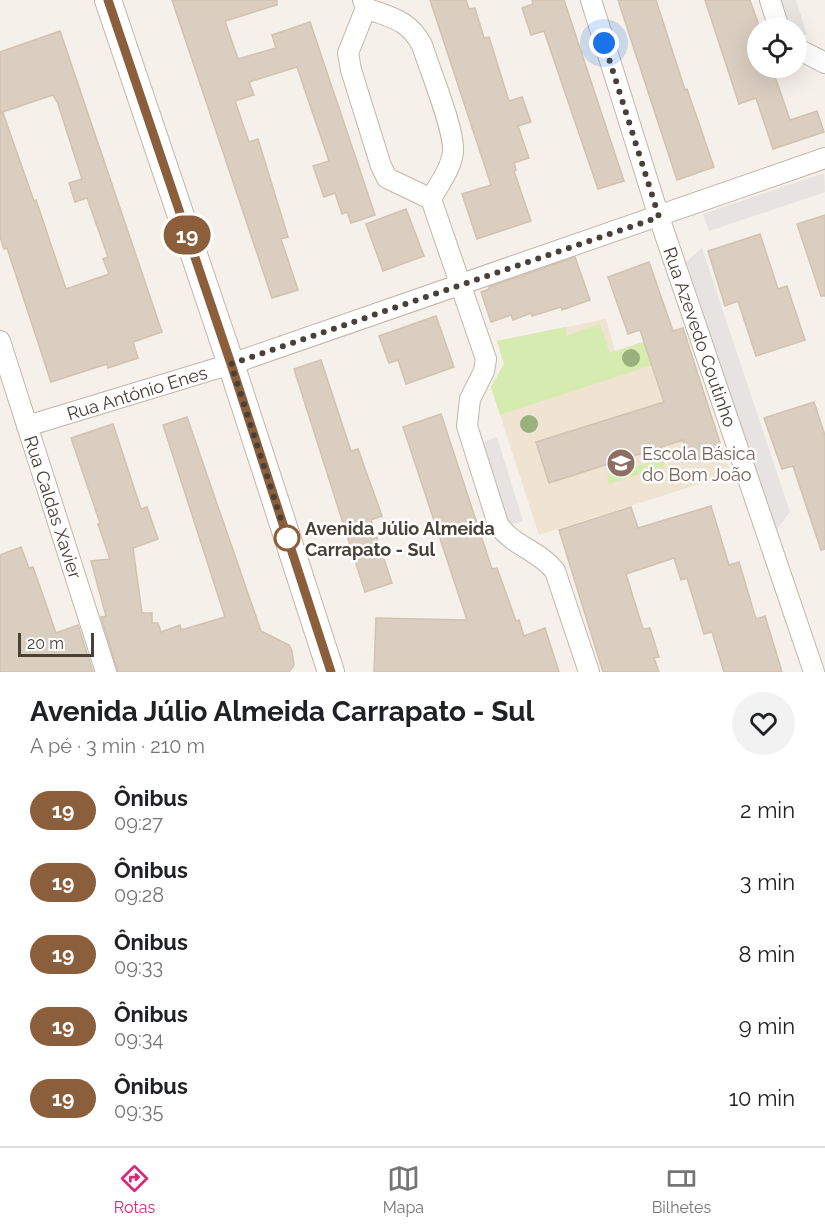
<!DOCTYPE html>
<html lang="pt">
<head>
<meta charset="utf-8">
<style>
	body { margin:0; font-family:Raleway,sans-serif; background:#f2f2f2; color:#202124; height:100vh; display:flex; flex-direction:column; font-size:22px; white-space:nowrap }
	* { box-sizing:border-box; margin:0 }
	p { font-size:20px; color:#757577 }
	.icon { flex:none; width:33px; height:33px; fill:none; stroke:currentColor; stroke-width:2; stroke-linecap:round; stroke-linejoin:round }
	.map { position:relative; height:672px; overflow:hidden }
	.panel { display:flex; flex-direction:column; background:#fff; flex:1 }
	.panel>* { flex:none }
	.badge { padding:0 12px; border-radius:20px; font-size:21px; line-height:39px }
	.fabs { position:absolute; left:747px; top:18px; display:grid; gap:12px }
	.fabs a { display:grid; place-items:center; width:60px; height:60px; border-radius:50%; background:#fff; box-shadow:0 6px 24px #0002; font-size:30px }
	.scale { position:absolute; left:18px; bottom:15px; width:76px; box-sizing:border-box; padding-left:6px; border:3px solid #494037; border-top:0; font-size:16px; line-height:21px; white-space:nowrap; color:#494037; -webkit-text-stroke:4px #fff; paint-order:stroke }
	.you { position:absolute; width:30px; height:30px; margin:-15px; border:4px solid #fff; border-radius:50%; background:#1a73e8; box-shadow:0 0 0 9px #1a73e833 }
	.map>.badge { position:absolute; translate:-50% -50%; box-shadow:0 0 0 3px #fff }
	.round { display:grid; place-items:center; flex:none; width:63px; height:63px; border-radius:32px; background:#f2f2f2 }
	.overview { display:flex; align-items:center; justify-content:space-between; height:102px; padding:0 30px }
	h1 { font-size:28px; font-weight:700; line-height:45px }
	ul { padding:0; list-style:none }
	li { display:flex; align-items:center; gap:18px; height:72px; padding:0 30px }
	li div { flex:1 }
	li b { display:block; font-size:22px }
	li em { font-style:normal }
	li .badge { min-width:66px; font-weight:700; text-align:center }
	.tab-bar { display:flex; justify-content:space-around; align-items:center; height:84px; border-top:2px solid #e0e0e0; background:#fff; font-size:16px; color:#757577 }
	.tab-bar a { display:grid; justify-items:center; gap:3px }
	.tab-bar .selected { color:#db2777 }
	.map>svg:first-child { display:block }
	.education { fill:#efe4d2 }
	.green { fill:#d5ebb0 }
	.parking { fill:#e6e3e1 }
	.building { fill:#dacec1; stroke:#d2c2b0; stroke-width:1.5 }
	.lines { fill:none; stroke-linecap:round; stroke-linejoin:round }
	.minor-casing { stroke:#c1b7ab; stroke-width:22 }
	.tertiary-casing { stroke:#c1b7ab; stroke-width:28 }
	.minor { stroke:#fff; stroke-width:20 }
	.tertiary { stroke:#fff; stroke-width:26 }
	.tree { fill:#9ab17e }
	.line-casing { stroke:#fff; stroke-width:14 }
	.line { stroke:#8b5e3c; stroke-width:9 }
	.walk { stroke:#494037; stroke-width:6; stroke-dasharray:0 10.8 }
	.stop-dot { fill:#fff; stroke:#8b5e3c; stroke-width:3 }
	.labels { text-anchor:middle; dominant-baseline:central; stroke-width:5; stroke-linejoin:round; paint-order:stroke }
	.street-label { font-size:18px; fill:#494037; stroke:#fff }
	.education-label { font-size:18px; fill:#785e54; stroke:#fff; text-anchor:start }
	.stop-label { font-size:18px; font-weight:bold; fill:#494037; stroke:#fff; text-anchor:start }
</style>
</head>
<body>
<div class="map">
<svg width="825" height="672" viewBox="0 0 825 672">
	<rect width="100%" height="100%" fill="#f5f0e9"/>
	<!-- education -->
	<polygon class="education" points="606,319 615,351 683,328 731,474 539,535 491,387 504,364 497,341"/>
	<!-- green -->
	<g class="green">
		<polygon points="600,324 610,353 644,342 652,365 500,415 491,387 504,364 497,341 566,327 566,336"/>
		<polygon points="663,458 665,466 609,484 607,476"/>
	</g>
	<!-- parking -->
	<g class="parking">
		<polygon points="779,0 796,0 807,35 797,34 796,28 788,28"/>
		<polygon points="824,173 825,192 709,231 703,214"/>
		<polygon points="702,248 790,512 775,532 686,262"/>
		<polygon points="497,437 523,521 507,526 481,443"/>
	</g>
	<!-- building -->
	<g class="building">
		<polygon points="172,0 277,0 277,5 225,21 238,59 276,48 272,35 310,22 375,215 351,223 347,212 342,214 335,193 324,197 313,166 329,161 297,67 249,82 254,95 235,101 249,142 258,139 288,237 281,239 298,290 272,298"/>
		<polygon points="430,0 466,0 469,9 475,8 484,38 489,37 509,101 522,97 531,122 518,126 529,158 514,163 516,170 514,171 531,221 477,239 462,194 491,185"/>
		<polygon points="532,0 564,0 624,181 598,189 544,31 531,35 522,8 533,4"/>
		<polygon points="618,0 656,0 685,90 687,89 714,167 677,180"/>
		<polygon points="705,0 750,0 758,23 758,68 772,68 790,120 817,111 824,132 773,149 756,98 739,104"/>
		<polygon points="60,31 162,332 133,342 138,358 108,368 107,364 51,382 7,248 4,249 0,237 0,114 3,113 34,201 36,200 66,289 109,274 103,259 108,257 87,198 75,202 69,183 82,179 58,104 53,95 0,113 0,52"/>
		<polygon points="406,209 424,256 383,271 366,224"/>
		<polygon points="825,215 825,296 821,296 797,224"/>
		<polygon points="760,234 778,289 787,286 805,340 756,356 738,301 725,306 708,251"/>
		<polygon points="575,257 590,300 562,310 561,307 532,316 531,313 513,320 511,315 491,322 481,292 489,289 489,287"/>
		<polygon points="649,262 673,331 683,328 723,452 689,462 683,440 549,483 536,442 664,402 640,330 628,334 608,277"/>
		<polygon points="436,316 454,367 406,384 398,360 389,363 379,336"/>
		<polygon points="321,360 351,451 358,449 382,516 371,520 392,583 365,592 294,369"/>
		<polygon points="814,402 825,435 825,549 821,550 793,466 782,469 764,418"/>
		<polygon points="441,414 492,569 497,568 516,621 519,620 524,636 545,628 559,672 374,672 376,618 467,620 403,427"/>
		<polygon points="187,417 261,631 289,645 292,651 294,665 289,672 118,672 101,617 106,616 91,561 110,559 98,524 100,523 71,438 113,424 141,509 147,507 158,539 133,548 142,613 152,613 152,623 158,623 161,632 180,625 181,630 225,617 163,425"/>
		<polygon points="711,506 729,565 739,562 756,619 765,616 782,672 724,672 712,632 704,634 687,578 681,580 674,558 626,574 643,629 650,628 659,657 654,658 659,672 603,672 559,530 631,507 638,528"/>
		<polygon points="21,547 29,568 33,567 56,633 78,625 93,672 0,672 0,555"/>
	</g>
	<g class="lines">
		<!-- minor casing -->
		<g class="minor-casing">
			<g id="minor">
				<polyline points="363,0 366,8 348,53 351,70 381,166 387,178 431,199"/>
				<polyline points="591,0 659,217 814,672"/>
				<polyline points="770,0 779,28"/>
				<path d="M366,8c25,10 42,11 56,37 7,23 33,85 31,107 -2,17 -14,32 -22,47l55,160 -2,12 -14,28 -3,27 31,98c14,22 41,26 57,47l34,101"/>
				<polyline points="796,48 825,63"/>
				<polyline points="0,341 106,672"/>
				<polyline points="27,426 231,364 825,158"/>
			</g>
		</g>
		<!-- tertiary casing -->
		<g class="tertiary-casing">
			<polyline id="tertiary" points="108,0 231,364 331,672"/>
		</g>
		<!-- minor -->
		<use href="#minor" class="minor"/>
		<!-- tertiary -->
		<use href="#tertiary" class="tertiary"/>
	</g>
	<!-- trees -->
	<g class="tree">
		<circle cx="631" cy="358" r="9"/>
		<circle cx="529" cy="424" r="9"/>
	</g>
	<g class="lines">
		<!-- line casing -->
		<g class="line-casing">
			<polyline id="line" points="108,0 231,364 331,672"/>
		</g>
		<!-- line -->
		<use href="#line" class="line"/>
		<!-- walk -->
		<polyline class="walk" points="287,538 231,364 659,217 604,43"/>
	</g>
	<!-- icons -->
	<defs>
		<g id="school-disc" transform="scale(1.5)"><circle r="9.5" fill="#8d6e63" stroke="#fff"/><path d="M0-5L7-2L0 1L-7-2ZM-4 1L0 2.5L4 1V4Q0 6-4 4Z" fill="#fff"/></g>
	</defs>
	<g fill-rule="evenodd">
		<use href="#school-disc" x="621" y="463"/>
	</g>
	<!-- markers -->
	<circle class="stop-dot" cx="287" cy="538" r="12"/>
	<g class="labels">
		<!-- street labels -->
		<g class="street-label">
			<text transform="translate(700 337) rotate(71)">Rua Azevedo Coutinho</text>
			<text transform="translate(137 393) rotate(-17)">Rua António Enes</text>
			<text transform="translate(53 507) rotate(72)">Rua Caldas Xavier</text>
		</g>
		<!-- education labels -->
		<g class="education-label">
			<text x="642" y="453">Escola Básica<tspan x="642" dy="21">do Bom João</tspan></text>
		</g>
		<!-- stop labels -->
		<g class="stop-label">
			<text x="305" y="528">Avenida Júlio Almeida<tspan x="305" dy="21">Carrapato - Sul</tspan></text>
		</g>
	</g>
</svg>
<div class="fabs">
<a><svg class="icon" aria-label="locate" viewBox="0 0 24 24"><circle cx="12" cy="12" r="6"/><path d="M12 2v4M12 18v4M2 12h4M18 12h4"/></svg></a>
</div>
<div class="scale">20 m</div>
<div class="you" style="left:604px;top:43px"></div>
<b class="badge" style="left:187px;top:235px;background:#8b5e3c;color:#fff">19</b>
</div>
<section class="panel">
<div class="overview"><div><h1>Avenida Júlio Almeida Carrapato - Sul</h1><p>A pé · 3 min · 210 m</p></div><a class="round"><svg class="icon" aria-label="heart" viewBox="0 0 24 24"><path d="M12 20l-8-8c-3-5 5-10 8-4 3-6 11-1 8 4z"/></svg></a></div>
<ul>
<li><span class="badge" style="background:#8b5e3c;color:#fff">19</span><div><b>Ônibus</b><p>09:27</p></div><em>2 min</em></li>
<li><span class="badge" style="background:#8b5e3c;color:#fff">19</span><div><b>Ônibus</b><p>09:28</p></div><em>3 min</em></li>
<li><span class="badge" style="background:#8b5e3c;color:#fff">19</span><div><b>Ônibus</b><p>09:33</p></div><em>8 min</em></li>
<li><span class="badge" style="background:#8b5e3c;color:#fff">19</span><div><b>Ônibus</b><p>09:34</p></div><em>9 min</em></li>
<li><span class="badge" style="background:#8b5e3c;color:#fff">19</span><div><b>Ônibus</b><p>09:35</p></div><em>10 min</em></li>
</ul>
</section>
<nav class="tab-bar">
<a class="selected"><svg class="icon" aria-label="directions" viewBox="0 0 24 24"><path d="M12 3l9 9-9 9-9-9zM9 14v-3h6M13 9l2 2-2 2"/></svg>Rotas</a>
<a><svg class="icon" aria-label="map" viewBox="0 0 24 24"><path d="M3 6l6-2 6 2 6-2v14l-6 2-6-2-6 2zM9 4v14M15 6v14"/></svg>Mapa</a>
<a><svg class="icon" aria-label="tickets" viewBox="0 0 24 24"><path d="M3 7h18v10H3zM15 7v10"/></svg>Bilhetes</a>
</nav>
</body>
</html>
